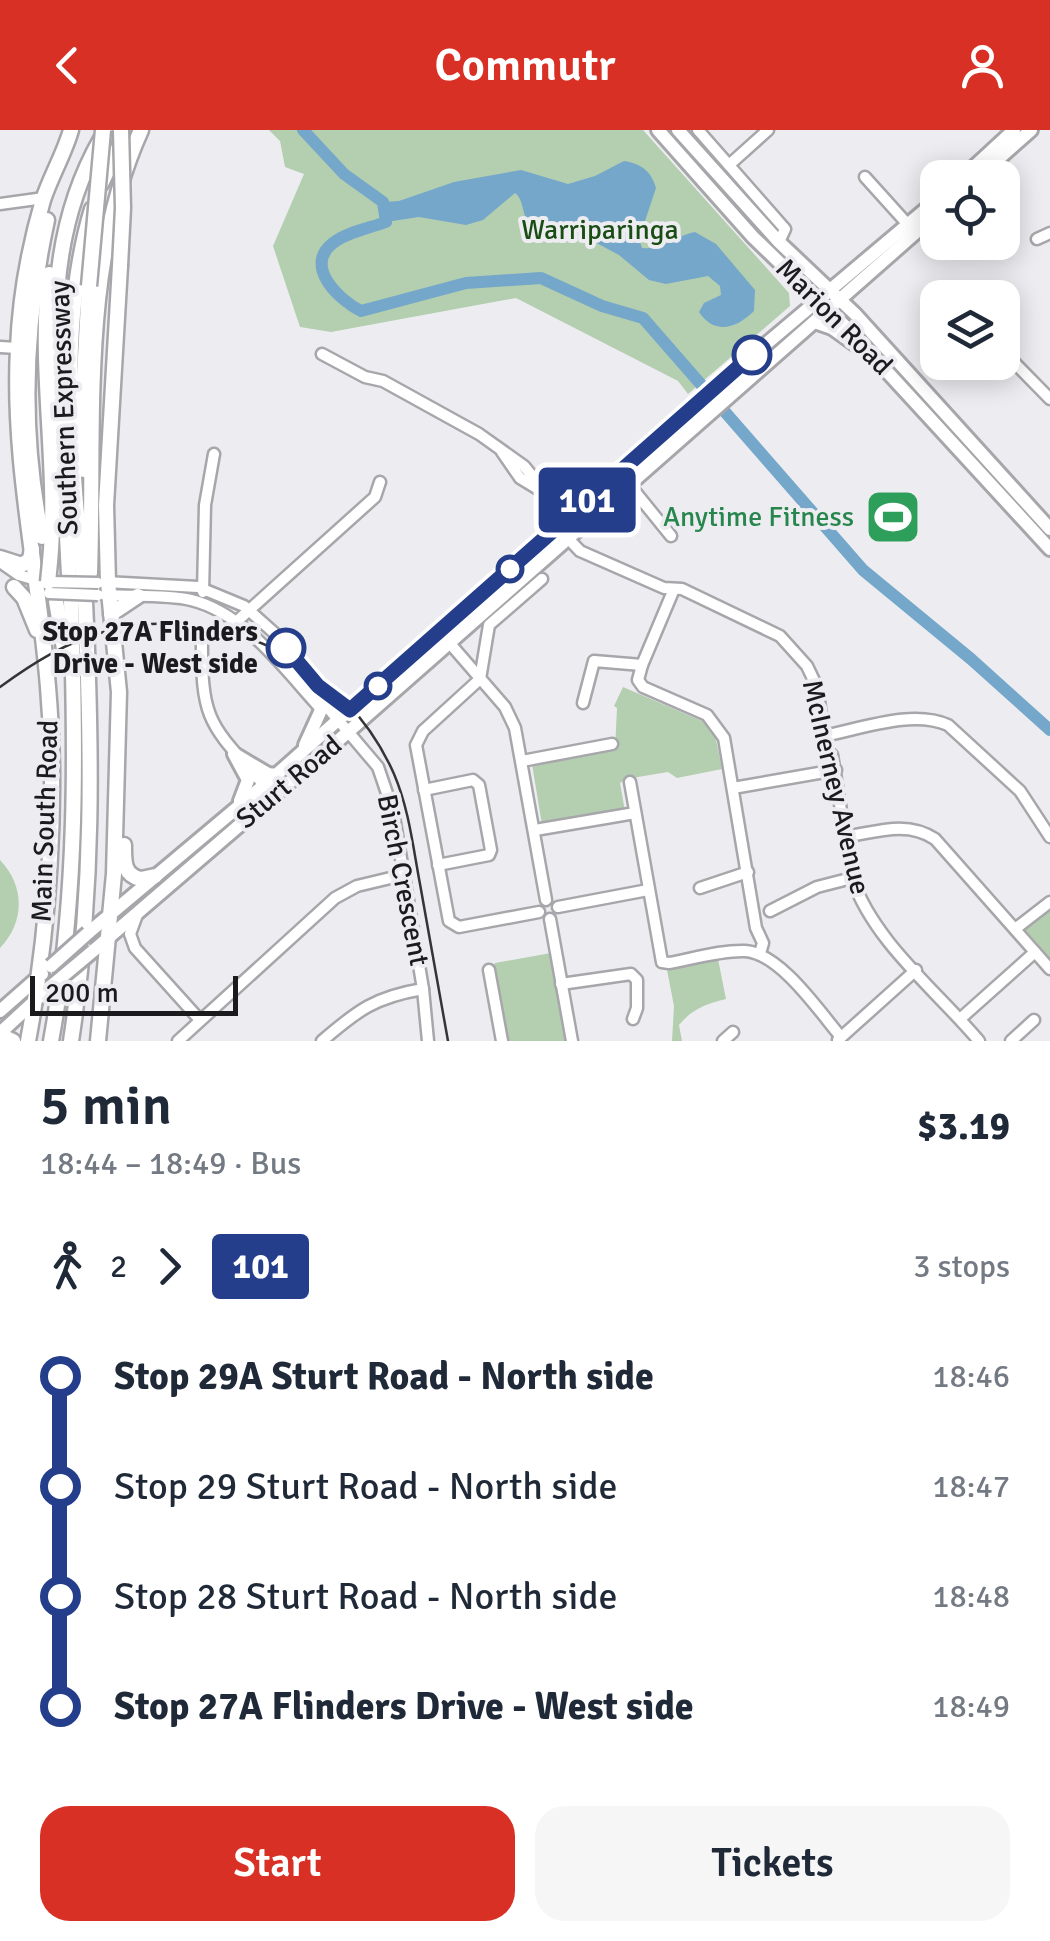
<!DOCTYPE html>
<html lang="en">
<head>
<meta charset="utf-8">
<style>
	body { margin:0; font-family:Signika,sans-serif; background:#f6f6f7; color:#1f2937; height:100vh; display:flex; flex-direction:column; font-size:38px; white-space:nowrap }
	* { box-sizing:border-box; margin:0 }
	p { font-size:32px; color:#747a83 }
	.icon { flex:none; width:55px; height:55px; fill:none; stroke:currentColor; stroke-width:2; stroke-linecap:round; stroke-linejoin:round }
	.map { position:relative; height:911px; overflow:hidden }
	.details { display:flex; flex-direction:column; background:#fff; flex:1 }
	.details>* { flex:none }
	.badge { padding:0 20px; border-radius:8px; font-size:35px; line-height:65px }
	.buttons { position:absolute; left:920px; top:30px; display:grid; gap:20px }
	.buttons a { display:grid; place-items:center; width:100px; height:100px; border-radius:20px; background:#fff; box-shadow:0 5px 25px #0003; font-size:50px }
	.scale { position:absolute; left:30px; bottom:25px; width:208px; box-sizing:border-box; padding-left:10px; border:5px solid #1b1b1d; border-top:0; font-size:28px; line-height:35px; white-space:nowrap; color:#1b1b1d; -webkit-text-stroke:8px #ededf1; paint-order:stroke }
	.map>.badge { position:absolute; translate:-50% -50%; box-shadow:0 0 0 5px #fff }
	.legs { display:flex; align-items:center; gap:15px; height:110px; padding:0 40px; font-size:32px }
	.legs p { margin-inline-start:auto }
	.headline { display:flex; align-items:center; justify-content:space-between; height:170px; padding:0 40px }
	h1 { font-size:55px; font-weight:600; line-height:75px }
	.button { display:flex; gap:20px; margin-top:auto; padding:20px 40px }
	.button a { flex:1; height:115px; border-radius:30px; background:#d93025; color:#fff; font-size:40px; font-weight:600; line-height:115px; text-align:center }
	.button a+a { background:#f6f6f7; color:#1f2937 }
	ul { padding:0 40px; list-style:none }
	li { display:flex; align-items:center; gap:35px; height:110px; font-size:38px }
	li i { display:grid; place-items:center; width:15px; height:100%; margin:0 12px; background:currentColor }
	li i::after { content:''; width:25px; height:25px; margin:-12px; border:8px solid; border-radius:50%; background:#fff }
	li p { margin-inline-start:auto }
	li:first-child i { background:linear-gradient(#0000 50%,currentColor 0) }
	li:last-child i { background:linear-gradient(currentColor 50%,#0000 0) }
	header { display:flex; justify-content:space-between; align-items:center; height:130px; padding:0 40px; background:#d93025; color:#fff; font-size:45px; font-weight:600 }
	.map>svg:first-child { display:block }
	.green { fill:#b4ceb0 }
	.water { fill:#74a7c9 }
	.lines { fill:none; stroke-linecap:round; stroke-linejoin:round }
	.river { stroke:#74a7c9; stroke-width:12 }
	.minor-casing { stroke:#a7a7ab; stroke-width:15 }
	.major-casing { stroke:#a7a7ab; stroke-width:18 }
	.highway-casing { stroke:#a7a7ab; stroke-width:19 }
	.minor { stroke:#fff; stroke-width:10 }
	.major { stroke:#fff; stroke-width:12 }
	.highway { stroke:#fff; stroke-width:14 }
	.rail { stroke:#353537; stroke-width:2.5 }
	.minor-bridge-casing { stroke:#a7a7ab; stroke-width:15; stroke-linecap:butt }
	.major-bridge-casing { stroke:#a7a7ab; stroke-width:18; stroke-linecap:butt }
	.highway-bridge-casing { stroke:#a7a7ab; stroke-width:19; stroke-linecap:butt }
	.minor-bridge { stroke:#fff; stroke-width:10 }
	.major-bridge { stroke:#fff; stroke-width:12 }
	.highway-bridge { stroke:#fff; stroke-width:14 }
	.line-1-casing { stroke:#fff; stroke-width:22 }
	.line-1 { stroke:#243e8c; stroke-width:15 }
	.stop-1-dot { fill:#fff; stroke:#243e8c; stroke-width:5 }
	.labels { text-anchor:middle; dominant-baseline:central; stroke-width:8; stroke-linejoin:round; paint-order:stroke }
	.park-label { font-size:28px; fill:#194d14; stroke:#ededf1 }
	.street-label { font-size:28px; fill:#1b1b1d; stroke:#ededf1 }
	.leisure-label { font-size:28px; fill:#27864d; stroke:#ededf1; text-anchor:end }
	.stop-label { font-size:28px; font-weight:bold; fill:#1b1b1d; stroke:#ededf1; text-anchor:end }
</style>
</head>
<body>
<header><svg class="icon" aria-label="back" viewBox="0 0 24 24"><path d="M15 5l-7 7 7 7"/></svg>Commutr<svg class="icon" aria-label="person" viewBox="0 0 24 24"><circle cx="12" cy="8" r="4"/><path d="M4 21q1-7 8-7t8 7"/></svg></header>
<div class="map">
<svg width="1050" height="911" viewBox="0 0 1050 911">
	<rect width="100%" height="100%" fill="#ededf1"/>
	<!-- green -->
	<g class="green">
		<polygon points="269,0 643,0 789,163 790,176 688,264 678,251 516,168 331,202 300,197 273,116 304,44 285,37 280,11"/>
		<polygon points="623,557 702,591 715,605 722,639 677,648 668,642 626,649 620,653 625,681 542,695 532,634 615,619 617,578 614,576"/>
		<path d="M0,730c25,26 25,62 0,88z"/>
		<polygon points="1050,775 1050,836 1017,800"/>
		<polygon points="551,823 567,911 503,911 490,839 495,833"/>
		<path d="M718,829l8,40c-20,5 -34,10 -47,26l3,16h-10l2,-35 -7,-36z"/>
	</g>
	<!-- water -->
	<path class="water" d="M624,31c18,3 27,10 32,27l-17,51 3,9c18,3 35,-13 53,-16l21,12 39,46 -1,21c-18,18 -40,24 -55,1l5,-9 17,-8 -1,-9 -12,-10 -42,8 -17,-4 -30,-25 -30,-16 -59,-15c-9,-9 -5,-23 -15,-31l-32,27 -17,5 -47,-8 -33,5 -3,-20 16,-1 55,-19 67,-12 47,14 27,-8z"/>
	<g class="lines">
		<!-- river -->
		<path class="river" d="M303,0l41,44 39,28 3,20c-16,6 -39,10 -53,21 -30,23 6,57 28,68l105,-28 75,-5 61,28 41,12 220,252 108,89 79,71"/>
		<!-- minor casing -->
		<g class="minor-casing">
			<g id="minor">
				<polyline points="698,0 785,99 779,112"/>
				<polyline points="729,35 768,0"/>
				<polyline points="865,47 911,98"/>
				<polyline points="0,74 44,68"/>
				<polyline points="1037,109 1050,103"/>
				<polyline points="0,217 18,218"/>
				<polyline points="1002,220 1050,269"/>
				<polyline points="322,224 365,247 383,251 479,304 524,336 566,388"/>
				<polyline points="502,322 520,348 543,362"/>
				<polyline points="628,353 671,406"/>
				<path d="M557,397l23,24 84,37 18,1 98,47 27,30 10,21 9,62 6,6 20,123c22,64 84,112 127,163"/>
				<polyline points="0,432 19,445 39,451"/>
				<polyline points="105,452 198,457 244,476 280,508 311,558 378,637 393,681 423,859 428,911"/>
				<polyline points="203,462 205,375 214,324"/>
				<path d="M105,465c28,2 59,-1 86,5 54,13 94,70 130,109"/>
				<polyline points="236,492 375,367 380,352"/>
				<polyline points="440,502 505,577 515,598 546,770"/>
				<path d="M188,506l14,1c-1,86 8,87 62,148"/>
				<polyline points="642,535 638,550 643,557 707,585 724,608 756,798 763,813 760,823"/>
				<polyline points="316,554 350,580"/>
				<polyline points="583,573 594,531 642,535 674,459"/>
				<path d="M823,606c38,-7 89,-27 125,-11l72,66 30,46"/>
				<polyline points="522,631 612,614"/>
				<path d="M630,652l32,180 7,1c23,-4 52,-13 76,-12 35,2 74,60 96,86"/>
				<polyline points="733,658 836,640"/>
				<polyline points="424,660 473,650 479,655 491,720 489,725 438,735"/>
				<polyline points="535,700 635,683"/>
				<path d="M845,707c31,-5 62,-17 90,2l115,130"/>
				<polyline points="700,758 748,742"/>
				<polyline points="558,777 648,760"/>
				<polyline points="770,781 817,757 852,748"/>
				<polyline points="138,782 130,804 135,818 199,889"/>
				<polyline points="539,782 459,797 449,791 416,615 423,601 480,549 489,495 542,449"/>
				<polyline points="550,789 572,911"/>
				<polyline points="1015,799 1050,772"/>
				<polyline points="489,840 502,911"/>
				<polyline points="561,854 631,844 637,850 637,878 633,889"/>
				<polyline points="960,889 1035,822"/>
				<polyline points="838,910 916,840"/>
				<polyline points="178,911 335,768 357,756 403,745"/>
				<path d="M322,911c36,-31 53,-44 101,-52"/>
				<polyline points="723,911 733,902"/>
				<polyline points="1011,911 1034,890"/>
			</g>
		</g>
		<!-- major casing -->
		<g class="major-casing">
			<g id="major">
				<polyline points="658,0 753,107 847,198 1050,419"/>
				<polyline points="678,0 779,112 855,184 1050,399"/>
				<polyline points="962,48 1014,0"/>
				<polyline points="977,48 1031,0"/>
				<polyline points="815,192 832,198 856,215"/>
				<polyline points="305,615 321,580"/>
				<polyline points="234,624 248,650 240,671"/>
				<polyline points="236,625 268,644 276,645"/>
				<polyline points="88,803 276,645 676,290 938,69"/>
				<polyline points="93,821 348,602 938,83"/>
				<polyline points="0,881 42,844"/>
				<polyline points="0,903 50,857"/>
			</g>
		</g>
		<!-- highway casing -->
		<g class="highway-casing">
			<g id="highway">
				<polyline points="101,54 122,10"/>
				<path d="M49,144c-11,95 10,192 1,288"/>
				<polyline points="84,340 84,246 89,156"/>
				<path d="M42,407c-22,-105 -18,-212 5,-317"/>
				<polyline points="0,428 22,435 30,429 32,419"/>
				<path d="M90,443c5,-147 -11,-306 51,-443"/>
				<path d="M69,445l-13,-251c0,-64 13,-129 45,-185"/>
				<path d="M83,446c-12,-117 -25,-254 9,-367"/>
				<polyline points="14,457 24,468 37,500"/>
				<polyline points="56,471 65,525"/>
				<polyline points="111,484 138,466"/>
				<path d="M124,715c0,16 -1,30 17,34l14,-3"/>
				<polyline points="0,905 13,911"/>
				<path d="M28,911c21,-113 30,-240 20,-354 -9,-113 -36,-224 -30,-339 2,-50 11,-100 25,-148 8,-24 22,-48 28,-70"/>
				<path d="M51,911c27,-145 25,-293 20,-439"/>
				<path d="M71,911c23,-150 21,-288 14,-439"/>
				<polyline points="98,911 114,744 119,562 108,452 106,375 120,136"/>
			</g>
		</g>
		<!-- minor -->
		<use href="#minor" class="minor"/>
		<!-- major -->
		<use href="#major" class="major"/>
		<!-- highway -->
		<use href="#highway" class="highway"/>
		<!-- rail -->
		<path class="rail" d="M0,557c33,-24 66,-45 107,-56 116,-30 239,33 287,143 15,35 19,73 26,110 9,52 19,105 28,157"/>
		<!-- minor-bridge casing -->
		<g class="minor-bridge-casing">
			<g id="minor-bridge">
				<polyline points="48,452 98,453"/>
				<polyline points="49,463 98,465"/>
			</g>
		</g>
		<!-- major-bridge casing -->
		<g class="major-bridge-casing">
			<g id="major-bridge">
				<polyline points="51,836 88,803"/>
				<polyline points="50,857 93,821"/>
			</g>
		</g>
		<!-- highway-bridge casing -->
		<g class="highway-bridge-casing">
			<g id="highway-bridge">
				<polyline points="120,136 123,78 121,0"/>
				<polyline points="89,156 103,0"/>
				<polyline points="48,452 50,432"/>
			</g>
		</g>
		<!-- minor-bridge -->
		<use href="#minor-bridge" class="minor-bridge"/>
		<!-- major-bridge -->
		<use href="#major-bridge" class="major-bridge"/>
		<!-- highway-bridge -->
		<use href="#highway-bridge" class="highway-bridge"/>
	</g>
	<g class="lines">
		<!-- line-1 casing -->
		<g class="line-1-casing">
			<polyline id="line-1" points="286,518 318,556 350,580 752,225"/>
		</g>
		<!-- line-1 -->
		<use href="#line-1" class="line-1"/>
	</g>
	<!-- icons -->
	<defs>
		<g id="stadium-square" transform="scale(2.875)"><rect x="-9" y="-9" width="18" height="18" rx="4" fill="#2e9e5b" stroke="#ededf1"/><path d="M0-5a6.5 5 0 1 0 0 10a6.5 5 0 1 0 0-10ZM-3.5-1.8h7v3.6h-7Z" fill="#fff"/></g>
	</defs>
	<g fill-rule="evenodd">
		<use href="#stadium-square" x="893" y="387"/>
	</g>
	<!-- markers -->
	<g class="stop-1-dot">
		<circle cx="752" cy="225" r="18"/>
		<circle cx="510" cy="439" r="12"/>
		<circle cx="286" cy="518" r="18"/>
		<circle cx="378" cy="556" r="12"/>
	</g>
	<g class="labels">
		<!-- park labels -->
		<g class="park-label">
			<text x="600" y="100">Warriparinga</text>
		</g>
		<!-- street labels -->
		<g class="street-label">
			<text transform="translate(834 187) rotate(45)">Marion Road</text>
			<text transform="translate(64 278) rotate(-92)">Southern Expressway</text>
			<text transform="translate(289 652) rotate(-40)">Sturt Road</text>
			<text transform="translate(836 657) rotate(77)">McInerney Avenue</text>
			<text transform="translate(45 691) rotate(-88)">Main South Road</text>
			<text transform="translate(403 750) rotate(79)">Birch Crescent</text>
		</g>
		<!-- leisure labels -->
		<g class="leisure-label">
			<text x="854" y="387">Anytime Fitness</text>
		</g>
		<!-- stop labels -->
		<g class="stop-label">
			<text x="258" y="502">Stop 27A Flinders<tspan x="258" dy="32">Drive - West side</tspan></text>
		</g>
	</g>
</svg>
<div class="buttons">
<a><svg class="icon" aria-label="locate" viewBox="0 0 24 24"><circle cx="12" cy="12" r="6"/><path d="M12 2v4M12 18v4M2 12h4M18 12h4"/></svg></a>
<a><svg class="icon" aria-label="layers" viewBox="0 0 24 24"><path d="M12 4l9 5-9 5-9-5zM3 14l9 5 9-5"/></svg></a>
</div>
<div class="scale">200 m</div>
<b class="badge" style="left:587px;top:370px;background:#243e8c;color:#fff">101</b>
</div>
<section class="details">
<div class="headline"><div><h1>5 min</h1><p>18:44 – 18:49 · Bus</p></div><b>$3.19</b></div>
<div class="legs"><svg class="icon" aria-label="walk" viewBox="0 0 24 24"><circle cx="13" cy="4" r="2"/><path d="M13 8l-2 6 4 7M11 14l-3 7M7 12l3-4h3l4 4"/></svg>2<svg class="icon" aria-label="forward" viewBox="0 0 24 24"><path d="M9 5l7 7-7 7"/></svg><b class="badge" style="background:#243e8c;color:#fff">101</b><p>3 stops</p></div>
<ul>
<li><i style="color:#243e8c"></i><b>Stop 29A Sturt Road - North side</b><p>18:46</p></li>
<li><i style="color:#243e8c"></i><span>Stop 29 Sturt Road - North side</span><p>18:47</p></li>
<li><i style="color:#243e8c"></i><span>Stop 28 Sturt Road - North side</span><p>18:48</p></li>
<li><i style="color:#243e8c"></i><b>Stop 27A Flinders Drive - West side</b><p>18:49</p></li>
</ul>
<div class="button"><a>Start</a><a>Tickets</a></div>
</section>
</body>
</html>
